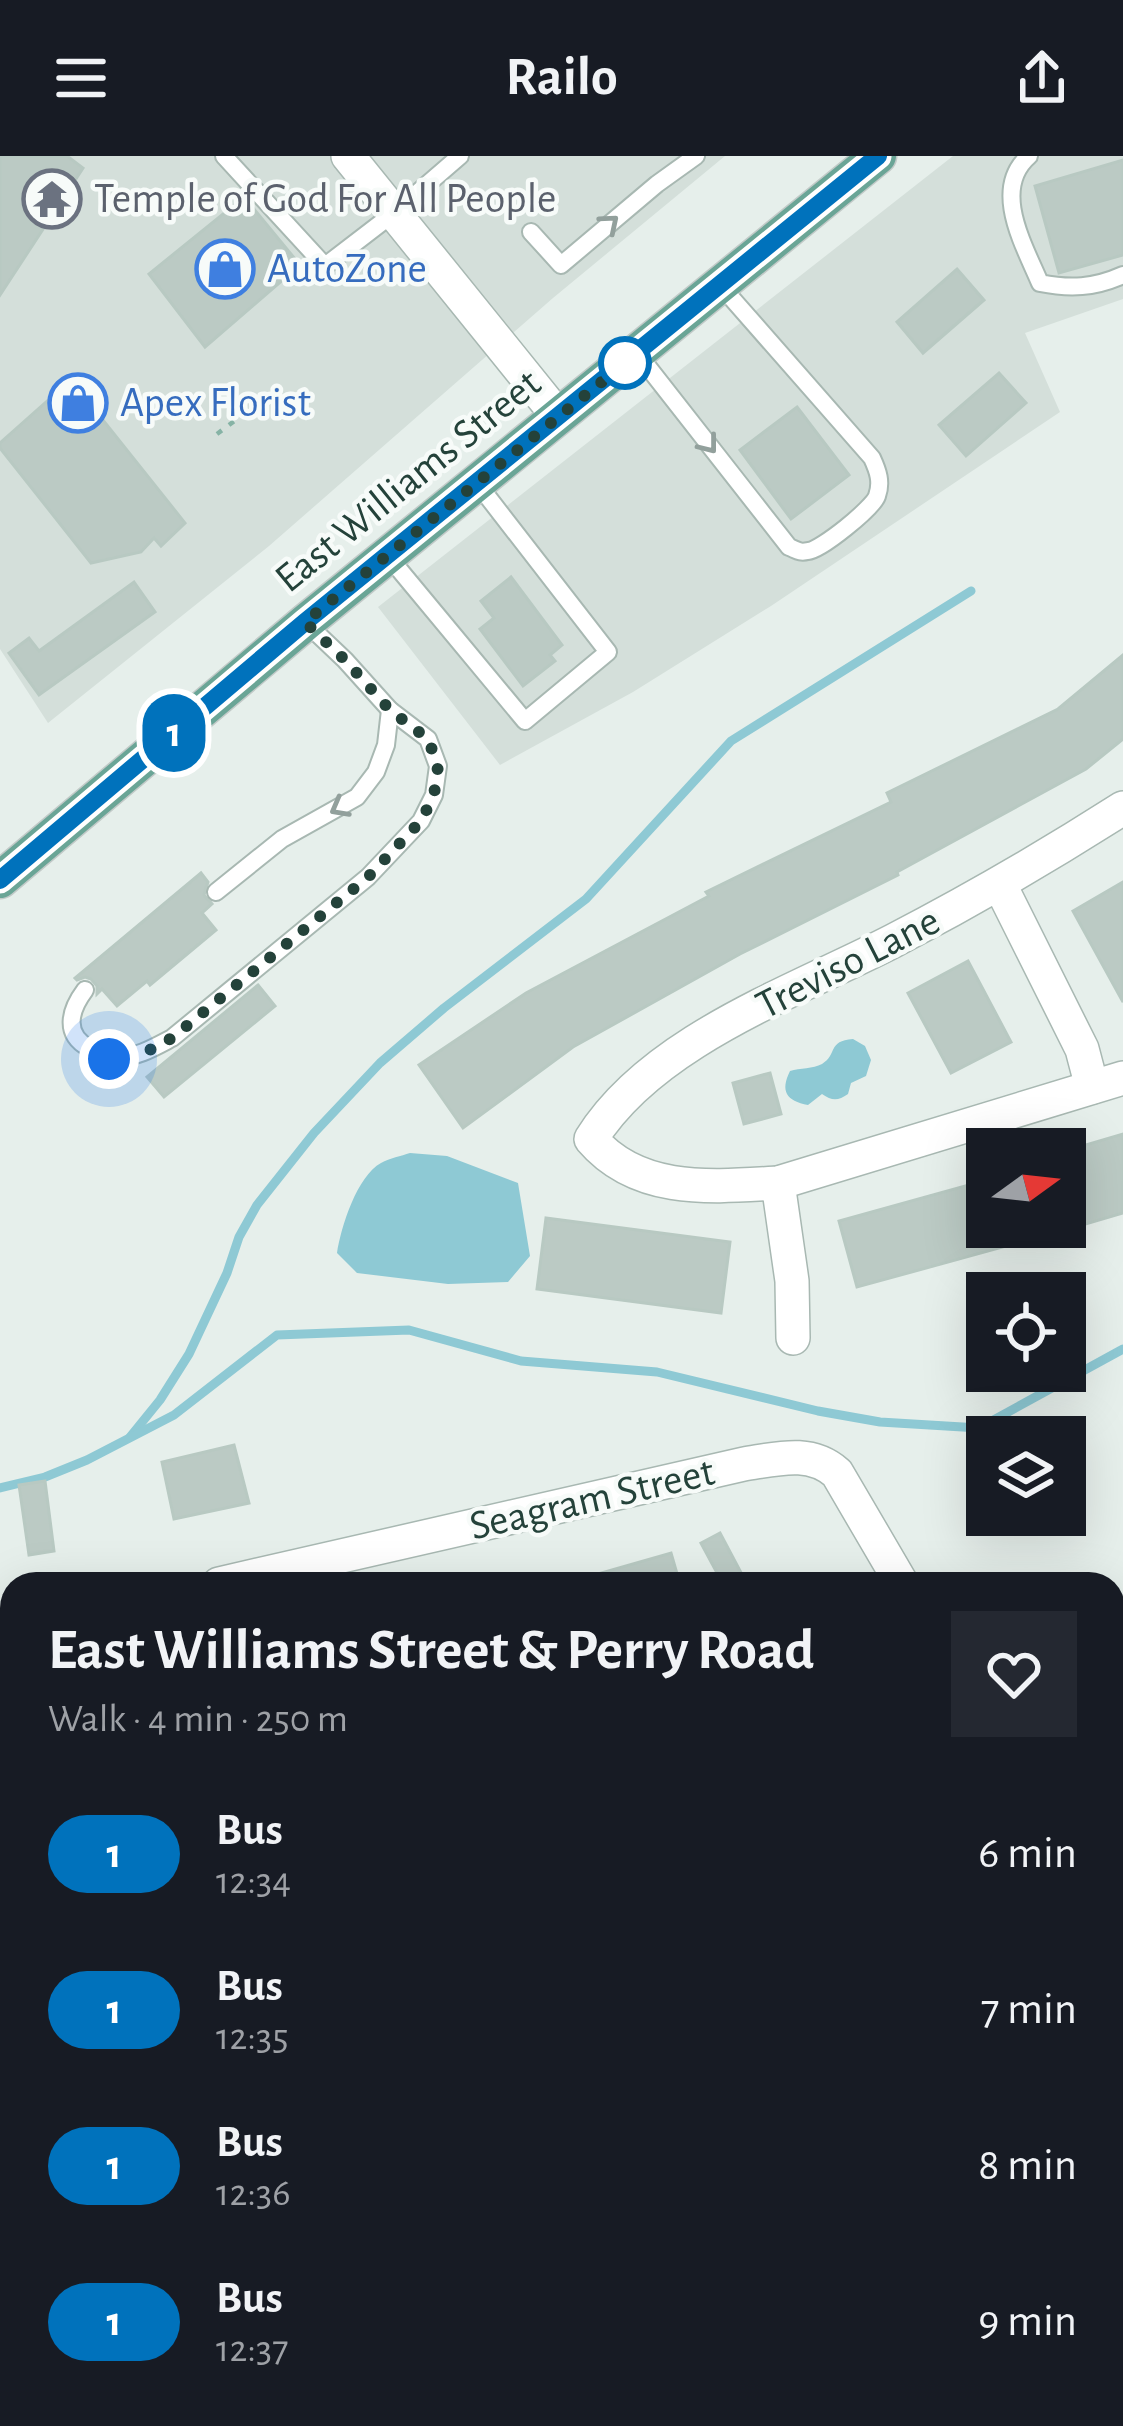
<!DOCTYPE html>
<html lang="en">
<head>
<meta charset="utf-8">
<style>
	body { margin:0; font-family:"Alegreya Sans",sans-serif; background:#242831; color:#f1f3f6; height:100vh; display:flex; flex-direction:column; font-size:45px; white-space:nowrap }
	* { box-sizing:border-box; margin:0 }
	p { font-size:39px; color:#9ea1a6 }
	.icon { flex:none; width:66px; height:66px; fill:none; stroke:currentColor; stroke-width:2; stroke-linecap:round; stroke-linejoin:round }
	.map { position:relative; flex:1; overflow:hidden }
	.details { position:absolute; left:0px; top:1416px; width:1125px; height:855px; display:flex; flex-direction:column; background:#171b24; border-radius:36px 36px 0 0; box-shadow:0 12px 48px #0002 }
	.details>* { flex:none }
	.badge { padding:0 24px; border-radius:39px; font-size:42px; line-height:78px }
	.needle { width:78px; rotate:75deg }
	.controls { position:absolute; left:966px; top:972px; display:grid; gap:24px }
	.controls a { display:grid; place-items:center; width:120px; height:120px; border-radius:0px; background:#171b24; box-shadow:0 12px 48px #0002; font-size:60px }
	.you { position:absolute; width:60px; height:60px; margin:-30px; border:9px solid #fff; border-radius:50%; background:#1a73e8; box-shadow:0 0 0 18px #1a73e833 }
	.map>.badge { position:absolute; translate:-50% -50%; box-shadow:0 0 0 6px #fff }
	.round { display:grid; place-items:center; flex:none; width:126px; height:126px; border-radius:0px; background:#242831 }
	.headline { display:flex; align-items:center; justify-content:space-between; height:204px; padding:0 48px }
	h1 { font-size:57px; font-weight:600; line-height:90px }
	ul { padding:0; list-style:none }
	li { display:flex; align-items:center; gap:36px; height:156px; padding:0 48px }
	li div { flex:1 }
	li b { display:block; font-size:45px }
	li em { font-style:normal }
	li .badge { min-width:132px; font-weight:700; text-align:center }
	header { display:flex; justify-content:space-between; align-items:center; height:156px; padding:0 48px; background:#171b24; font-size:54px; font-weight:600 }
	.map>svg:first-child { display:block }
	.built { fill:#d4dfda }
	.water { fill:#8ec9d4 }
	.lines { fill:none; stroke-linecap:round; stroke-linejoin:round }
	.stream { stroke:#8ec9d4; stroke-width:9 }
	.building { fill:#bbcac4; stroke:#b8c9c2; stroke-width:3 }
	.lane-casing { stroke:#a8b8b2; stroke-width:20 }
	.street-casing { stroke:#a8b8b2; stroke-width:36 }
	.secondary-casing { stroke:#a4bbb3; stroke-width:39 }
	.primary-casing { stroke:#c2cac8; stroke-width:39 }
	.path { stroke:#86b3a5; stroke-width:4.5; stroke-dasharray:6 9; stroke-linecap:butt }
	.lane { stroke:#fff; stroke-width:16 }
	.street { stroke:#fff; stroke-width:33 }
	.secondary { stroke:#fff; stroke-width:36 }
	.primary { stroke:#6aa596; stroke-width:36 }
	.oneway { stroke:#92a09c }
	.line-casing { stroke:#fff; stroke-width:27 }
	.line { stroke:#0072bc; stroke-width:18 }
	.walk { stroke:#24423a; stroke-width:12; stroke-dasharray:0 21.6 }
	.stop-dot { fill:#fff; stroke:#0072bc; stroke-width:6 }
	.labels { text-anchor:middle; dominant-baseline:central; stroke-width:9; stroke-linejoin:round; paint-order:stroke }
	.worship-label { font-size:42px; fill:#5b616d; stroke:#f7fbf9; text-anchor:start }
	.shop-label { font-size:42px; fill:#366cbe; stroke:#f7fbf9; text-anchor:start }
	.street-label { font-size:42px; fill:#24423a; stroke:#f7fbf9 }
</style>
</head>
<body>
<header><svg class="icon" aria-label="menu" viewBox="0 0 24 24"><path d="M4 6h16M4 12h16M4 18h16"/></svg>Railo<svg class="icon" aria-label="share" viewBox="0 0 24 24"><path d="M12 15V3M7 8l5-5 5 5M5 13v7h14v-7"/></svg></header>
<div class="map">
<svg width="1123" height="2270" viewBox="0 0 1123 2270">
	<rect width="100%" height="100%" fill="#e6efeb"/>
	<!-- built -->
	<g class="built">
		<polygon points="0,0 725,0 553,142 269,390 48,567 0,493"/>
		<polygon points="953,0 1123,0 1123,143 1025,177 1060,256 771,450 633,536 500,609 378,451"/>
		<polygon points="1123,2204 1123,2270 1012,2270 1031,2259 1113,2259 1113,2210"/>
	</g>
	<!-- water -->
	<g class="water">
		<path d="M853,883l12,7 6,14 -5,16 -15,7 -3,11c-10,7 -16,7 -26,0l-14,11c-22,-4 -28,-14 -18,-34 10,-3 23,-2 32,-7 16,-10 5,-23 31,-25z"/>
		<path d="M410,997l37,3 71,27 12,73 -22,26 -60,2 -91,-11 -20,-20c4,-26 20,-77 44,-90 9,-5 20,-7 29,-10z"/>
	</g>
	<g class="lines">
		<!-- stream -->
		<g class="stream">
			<polyline points="130,1281 160,1244 189,1198 227,1117 239,1081 257,1049 314,977 380,907 444,852 586,743 731,585 971,435"/>
			<polyline points="0,1332 45,1321 87,1304 174,1259 277,1179 409,1174 521,1205 657,1216 818,1255 880,1266 979,1272 1123,1193"/>
		</g>
	</g>
	<!-- building -->
	<g class="building">
		<polygon points="0,0 67,0 83,12 0,139"/>
		<polygon points="1123,4 1123,99 1059,117 1035,30"/>
		<polygon points="244,41 300,109 205,191 149,118"/>
		<polygon points="957,113 984,144 923,197 897,166"/>
		<polygon points="999,217 1026,247 966,300 939,269"/>
		<polygon points="71,224 185,367 161,390 154,382 141,396 91,407 0,292 0,287"/>
		<polygon points="797,251 849,319 791,363 740,294"/>
		<polygon points="511,421 562,489 550,499 555,505 523,530 480,473 494,462 481,445"/>
		<polygon points="134,426 155,456 39,539 9,497 29,482 39,495"/>
		<polygon points="1123,499 1123,583 1086,613 897,716 898,719 740,798 573,891 463,972 419,909 526,837 709,740 706,736 891,646 887,637 1058,553"/>
		<polygon points="201,717 208,726 204,739 212,748 202,757 216,774 150,829 147,825 117,850 102,833 97,838 97,830 91,823 85,821 77,824 75,822"/>
		<polygon points="1123,726 1123,846 1073,755"/>
		<polygon points="968,805 1011,886 951,917 908,837"/>
		<polygon points="258,829 275,850 164,941 147,921"/>
		<polygon points="770,917 781,958 744,968 733,927"/>
		<polygon points="1123,978 1123,1057 1065,1074 1065,995"/>
		<polygon points="983,1025 987,1039 987,1071 1049,1071 1050,1078 857,1131 839,1065"/>
		<polygon points="546,1062 730,1086 721,1157 537,1133"/>
		<polygon points="234,1289 249,1347 174,1363 162,1306"/>
		<polygon points="45,1325 54,1395 29,1399 19,1329"/>
		<polygon points="720,1377 747,1428 723,1428 701,1387"/>
		<polygon points="671,1397 680,1428 588,1428 587,1421"/>
	</g>
	<g class="lines">
		<!-- lane casing -->
		<g class="lane-casing">
			<g id="lane">
				<polyline points="224,0 325,110 394,57 460,0"/>
				<path d="M1029,0c-38,33 -5,89 11,127 30,6 54,5 83,-8"/>
				<polyline points="531,76 561,109 657,28 696,0"/>
				<path d="M637,197l152,194c8,3 10,6 19,4 13,-1 65,-43 69,-55 5,-14 1,-25 -5,-38l-151,-172"/>
				<polyline points="388,400 525,565 608,496 477,327"/>
				<polyline points="216,736 282,683 357,641 376,616 386,589 390,554"/>
				<path d="M85,834c-15,20 -22,44 4,58 9,6 17,10 27,10 22,-1 37,-10 56,-20l196,-161 53,-56 13,-26 4,-29 -10,-27 -38,-29 -45,-50 -39,-37"/>
			</g>
		</g>
		<!-- street casing -->
		<g class="street-casing">
			<g id="street">
				<polyline points="348,0 558,260"/>
				<path d="M1123,652c-75,48 -151,92 -230,133 -99,51 -241,100 -302,198 47,55 119,48 187,44l345,-105"/>
				<polyline points="1000,729 1082,893 1092,931"/>
				<polyline points="778,1027 792,1125 793,1182"/>
				<path d="M219,1428l525,-120c33,-5 66,-15 93,9l65,111"/>
				<polyline points="0,1478 12,1475"/>
				<polyline points="1113,1708 1123,1702"/>
				<polyline points="0,1982 12,1975"/>
				<polyline points="0,2125 12,2162"/>
				<polyline points="42,2259 46,2270"/>
				<polyline points="154,2270 173,2259"/>
			</g>
		</g>
		<!-- secondary casing -->
		<g class="secondary-casing">
			<g id="secondary">
				<polyline points="1113,2184 1123,2178"/>
				<polyline points="964,2270 983,2259"/>
			</g>
		</g>
		<!-- primary casing -->
		<g class="primary-casing">
			<polyline id="primary" points="0,724 306,466 878,0"/>
		</g>
		<!-- path -->
		<polyline class="path" points="217,278 237,263"/>
		<!-- lane -->
		<use href="#lane" class="lane"/>
		<!-- street -->
		<use href="#street" class="street"/>
		<!-- secondary -->
		<use href="#secondary" class="secondary"/>
		<!-- primary -->
		<use href="#primary" class="primary"/>
	</g>
	<!-- one-way arrows -->
	<defs><path id="oneway-chevron" d="M-2-3.5L2.5 0L-2 3.5" fill="none" stroke-width="1.6" stroke-linecap="round" stroke-linejoin="round" transform="scale(3)"/></defs>
	<g class="oneway">
		<use href="#oneway-chevron" transform="translate(610 67) rotate(-40)"/>
		<use href="#oneway-chevron" transform="translate(709 289) rotate(52)"/>
		<use href="#oneway-chevron" transform="translate(339 652) rotate(151)"/>
	</g>
	<g class="lines">
		<!-- line casing -->
		<g class="line-casing">
			<polyline id="line" points="0,724 305,466 878,0"/>
		</g>
		<!-- line -->
		<use href="#line" class="line"/>
		<!-- walk -->
		<polyline class="walk" points="109,903 140,899 172,882 368,721 421,665 434,639 438,610 428,583 390,554 345,504 305,466 625,207"/>
	</g>
	<!-- icons -->
	<defs>
		<g id="temple-ring" transform="scale(3)"><circle r="9.5" fill="#f7fbf9" stroke="#6b7280" stroke-width="1.5"/><path d="M0-6L5-2H3V0L6.5 2.5H4V6H1.5V3h-3V6H-4V2.5H-6.5L-3 0V-2H-5Z" fill="#6b7280"/></g>
		<g id="shop-ring" transform="scale(3)"><circle r="9.5" fill="#f7fbf9" stroke="#3f7fe0" stroke-width="1.5"/><path d="M-5-2.5h2.3a2.7 3.5 0 0 1 5.4 0H5L5.5 6h-11ZM-1.5-2.5h3a1.5 2.3 0 0 0-3 0Z" fill="#3f7fe0"/></g>
	</defs>
	<g fill-rule="evenodd">
		<use href="#temple-ring" x="52" y="43"/>
		<use href="#shop-ring" x="225" y="113"/>
		<use href="#shop-ring" x="78" y="247"/>
	</g>
	<!-- markers -->
	<circle class="stop-dot" cx="625" cy="207" r="24"/>
	<g class="labels">
		<!-- worship labels -->
		<g class="worship-label">
			<text x="94" y="43">Temple of God For All People</text>
		</g>
		<!-- shop labels -->
		<g class="shop-label">
			<text x="267" y="113">AutoZone</text>
			<text x="120" y="247">Apex Florist</text>
		</g>
		<!-- street labels -->
		<g class="street-label">
			<text transform="translate(408 325) rotate(-39)">East Williams Street</text>
			<text transform="translate(848 807) rotate(-27)">Treviso Lane</text>
			<text transform="translate(592 1343) rotate(-13)">Seagram Street</text>
		</g>
	</g>
</svg>
<div class="controls">
<a><svg class="needle" viewBox="-14 -14 28 28"><path d="M0-13l5 13h-10z" fill="#e53935"/><path d="M0 13l5-13h-10z" fill="#9ea1a6"/></svg></a>
<a><svg class="icon" aria-label="locate" viewBox="0 0 24 24"><circle cx="12" cy="12" r="6"/><path d="M12 2v4M12 18v4M2 12h4M18 12h4"/></svg></a>
<a><svg class="icon" aria-label="layers" viewBox="0 0 24 24"><path d="M12 4l9 5-9 5-9-5zM3 14l9 5 9-5"/></svg></a>
</div>
<div class="you" style="left:109px;top:903px"></div>
<b class="badge" style="left:174px;top:577px;background:#0072bc;color:#fff">1</b>
<section class="details">
<div class="headline"><div><h1>East Williams Street &amp; Perry Road</h1><p>Walk · 4 min · 250 m</p></div><a class="round"><svg class="icon" aria-label="heart" viewBox="0 0 24 24"><path d="M12 20l-8-8c-3-5 5-10 8-4 3-6 11-1 8 4z"/></svg></a></div>
<ul>
<li><span class="badge" style="background:#0072bc;color:#fff">1</span><div><b>Bus</b><p>12:34</p></div><em>6 min</em></li>
<li><span class="badge" style="background:#0072bc;color:#fff">1</span><div><b>Bus</b><p>12:35</p></div><em>7 min</em></li>
<li><span class="badge" style="background:#0072bc;color:#fff">1</span><div><b>Bus</b><p>12:36</p></div><em>8 min</em></li>
<li><span class="badge" style="background:#0072bc;color:#fff">1</span><div><b>Bus</b><p>12:37</p></div><em>9 min</em></li>
</ul>
</section>
</div>
</body>
</html>
